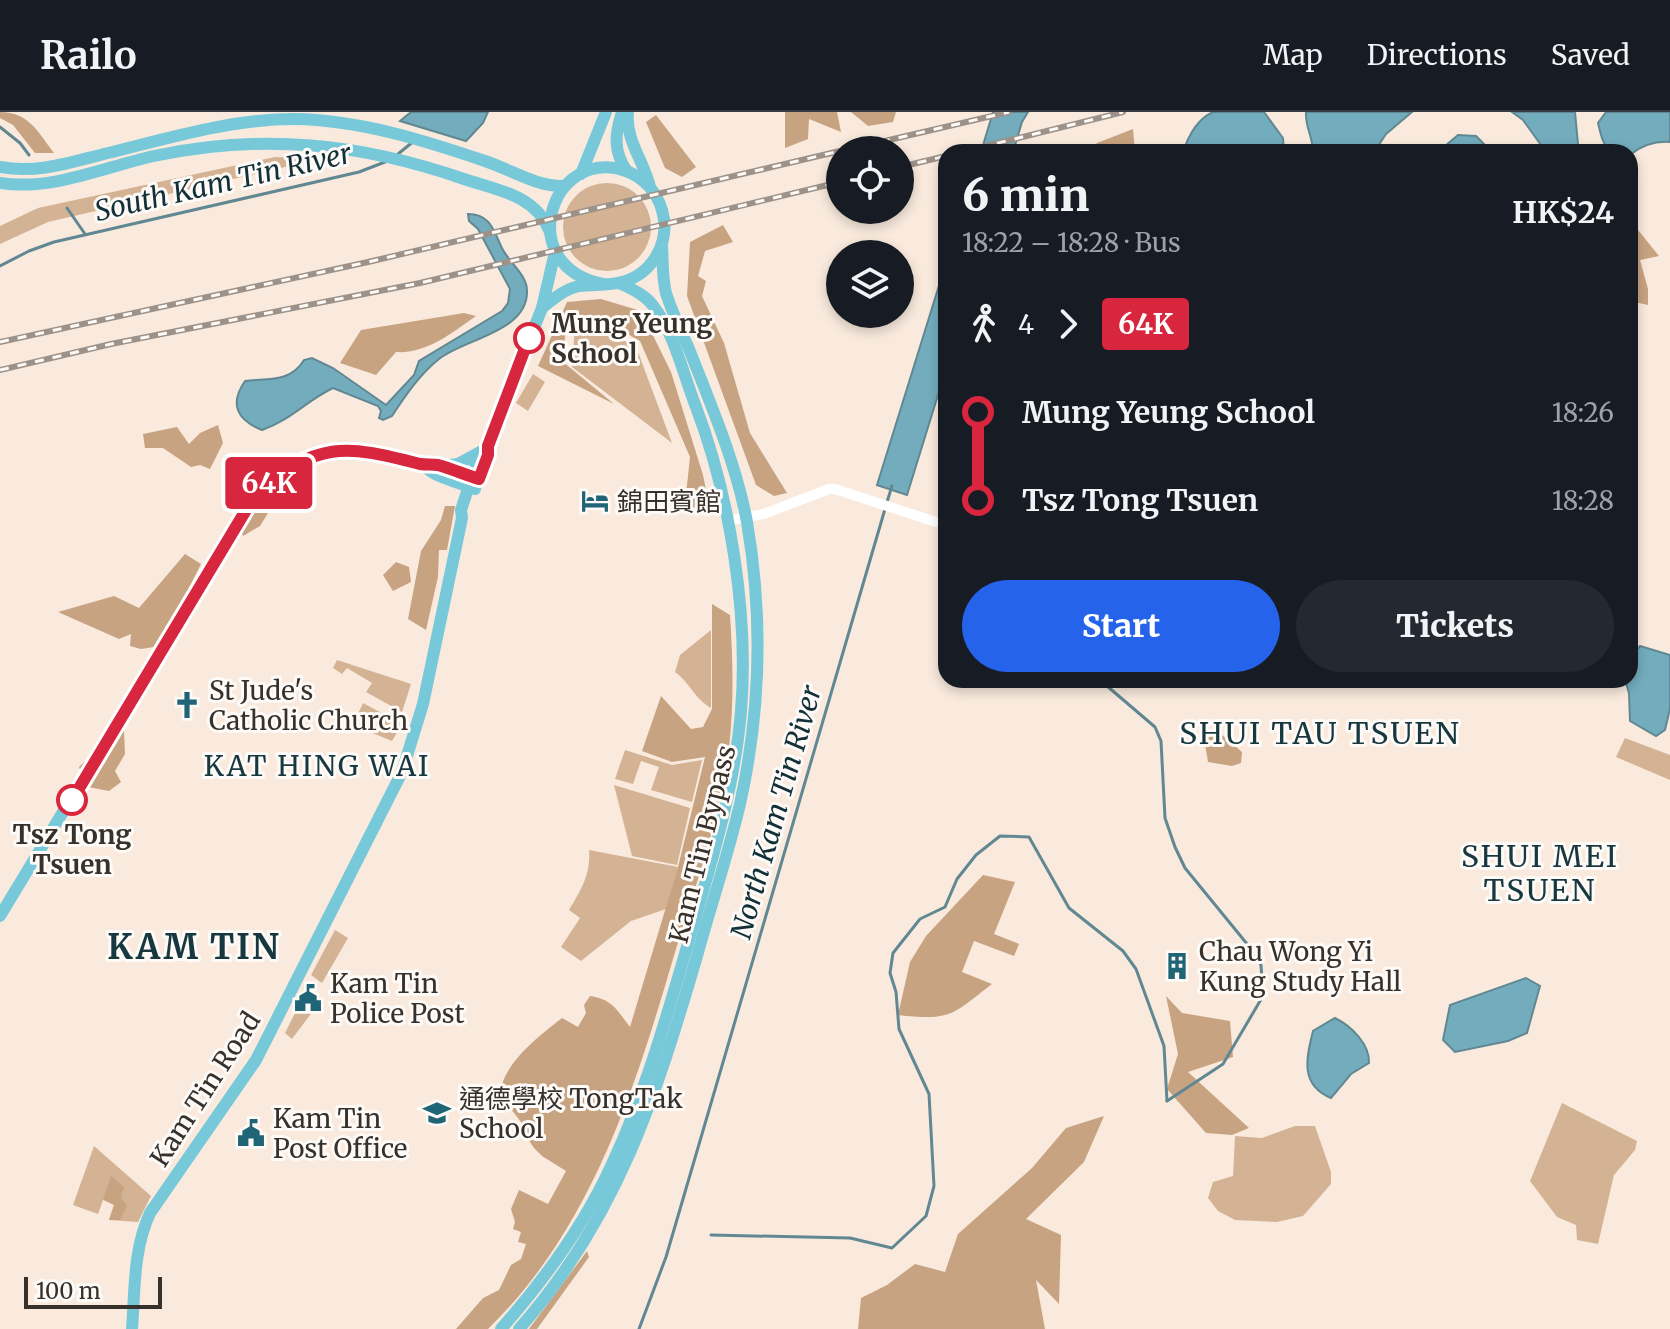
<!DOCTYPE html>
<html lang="en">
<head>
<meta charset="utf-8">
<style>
	body { margin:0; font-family:Merriweather,"Noto Sans TC",serif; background:#242831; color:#f1f3f6; height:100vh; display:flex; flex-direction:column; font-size:30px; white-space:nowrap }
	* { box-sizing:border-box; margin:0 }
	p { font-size:26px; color:#9ea1a6 }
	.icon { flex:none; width:44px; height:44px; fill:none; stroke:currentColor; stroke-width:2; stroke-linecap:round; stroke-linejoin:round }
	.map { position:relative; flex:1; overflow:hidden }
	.details { position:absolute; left:938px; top:32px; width:700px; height:544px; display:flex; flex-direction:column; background:#171b24; border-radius:24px; box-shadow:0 4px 12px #0003 }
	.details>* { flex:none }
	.badge { padding:0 16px; border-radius:6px; font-size:28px; line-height:52px }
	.buttons { position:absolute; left:826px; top:24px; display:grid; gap:16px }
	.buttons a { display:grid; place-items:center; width:88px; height:88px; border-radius:50%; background:#171b24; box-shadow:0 4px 12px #0003; font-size:40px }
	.scale { position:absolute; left:24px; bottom:20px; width:138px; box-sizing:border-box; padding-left:8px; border:4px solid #37312c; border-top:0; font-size:22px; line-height:28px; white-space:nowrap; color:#37312c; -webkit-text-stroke:6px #fdfaf7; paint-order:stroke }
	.map>.badge { position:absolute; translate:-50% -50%; box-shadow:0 0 0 4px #fff }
	.legs { display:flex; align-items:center; gap:12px; height:88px; padding:0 24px; font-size:26px }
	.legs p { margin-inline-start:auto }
	.headline { display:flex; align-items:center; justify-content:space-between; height:136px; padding:0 24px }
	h1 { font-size:44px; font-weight:800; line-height:60px }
	.action { display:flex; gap:16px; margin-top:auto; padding:16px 24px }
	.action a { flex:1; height:92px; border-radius:48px; background:#2563eb; color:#fff; font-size:32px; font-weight:800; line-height:92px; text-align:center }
	.action a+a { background:#242831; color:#f1f3f6 }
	ul { padding:0 24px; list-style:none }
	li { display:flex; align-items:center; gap:28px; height:88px; font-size:30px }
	li i { display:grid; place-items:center; width:12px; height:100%; margin:0 10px; background:currentColor }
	li i::after { content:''; width:20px; height:20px; margin:-10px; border:6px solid; border-radius:50%; background:#171b24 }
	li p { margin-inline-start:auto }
	li:first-child i { background:linear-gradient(#0000 50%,currentColor 0) }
	li:last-child i { background:linear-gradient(currentColor 50%,#0000 0) }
	header { display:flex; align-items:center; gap:48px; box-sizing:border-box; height:112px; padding:0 40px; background:#171b24; border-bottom:2px solid #363941 }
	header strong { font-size:38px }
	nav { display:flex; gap:44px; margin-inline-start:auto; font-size:28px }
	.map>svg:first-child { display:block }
	.green { fill:#d4b394 }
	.forest { fill:#c8a381 }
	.water { fill:#73adbd; stroke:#618892; stroke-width:2 }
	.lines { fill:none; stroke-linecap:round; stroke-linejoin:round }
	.stream { stroke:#618892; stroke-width:3 }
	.minor { stroke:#fff; stroke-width:10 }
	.major { stroke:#77c8d9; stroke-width:12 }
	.rail-casing { stroke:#9d9289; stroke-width:6 }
	.rail { stroke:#fdfaf7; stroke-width:3; stroke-dasharray:9; stroke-linecap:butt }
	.line-1-casing { stroke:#fff; stroke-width:18 }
	.line-1 { stroke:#d7263d; stroke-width:12 }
	.stop-1-dot { fill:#fff; stroke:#d7263d; stroke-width:4 }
	.labels { text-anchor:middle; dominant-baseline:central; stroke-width:6; stroke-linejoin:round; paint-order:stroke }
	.stop-label { font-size:26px; font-weight:bold; fill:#37312c; stroke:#fdfaf7; text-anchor:start }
	.poi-label { font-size:26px; fill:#37312c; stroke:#fdfaf7; text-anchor:start }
	.street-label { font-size:26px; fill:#37312c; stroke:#fdfaf7 }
	.water-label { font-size:28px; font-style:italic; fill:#123038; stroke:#fdfaf7 }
	.neighbourhood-label { font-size:28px; letter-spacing:2px; fill:#183840; stroke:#fdfaf7 }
	.quarter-label { font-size:30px; letter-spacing:2px; fill:#183840; stroke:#fdfaf7 }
	.district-label { font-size:34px; font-weight:bold; letter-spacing:2px; fill:#183840; stroke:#fdfaf7 }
</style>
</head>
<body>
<header>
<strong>Railo</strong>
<nav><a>Map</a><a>Directions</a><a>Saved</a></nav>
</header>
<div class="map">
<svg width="1670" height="1217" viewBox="0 0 1670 1217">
	<rect width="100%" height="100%" fill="#f9eadd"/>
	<!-- green -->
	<g class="green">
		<polygon points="275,45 320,47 48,110 0,132 0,114 38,96"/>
		<circle cx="607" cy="115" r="44"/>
		<polygon points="575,214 635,232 672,331 572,255"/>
		<polygon points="533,262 545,270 528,299 516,291"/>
		<path d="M711,518v78c-17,-10 -20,-24 -36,-36l5,-17z"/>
		<polygon points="337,548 411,572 402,600 366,580 372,571 347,556 342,562 333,556"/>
		<polygon points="363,591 402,612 392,629 353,613"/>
		<polygon points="1625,626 1670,643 1670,668 1616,645"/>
		<polygon points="625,638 672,653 702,648 692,690 651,678 659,655 641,649 633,672 615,667"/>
		<polygon points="614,673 690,696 677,753 632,744"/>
		<path d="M589,738l89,17 -12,42 -35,12 -50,40 -20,-14 19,-29 -11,-8c12,-20 22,-36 20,-60z"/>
		<polygon points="335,818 348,826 322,871 311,863"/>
		<polygon points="301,889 316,895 292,927 285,921"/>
		<polygon points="1562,991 1637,1029 1635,1038 1614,1063 1598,1132 1577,1128 1576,1113 1557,1105 1530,1069"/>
		<polygon points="1295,1014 1315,1014 1331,1060 1331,1072 1303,1104 1277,1110 1235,1108 1218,1099 1208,1086 1213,1070 1233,1064 1235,1024 1262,1026"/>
		<polygon points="94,1034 151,1084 138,1110 109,1108 114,1093 103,1088 98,1102 73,1093"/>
	</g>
	<!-- forest -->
	<g class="forest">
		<path d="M0,0c29,0 38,20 54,41h-19l-22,-28 -13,-7z"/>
		<polygon points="785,0 837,0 841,20 809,7 808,27 785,36"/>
		<polygon points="851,0 896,0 893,10 868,14"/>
		<polygon points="656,3 696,55 682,65 665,56 646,10"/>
		<polygon points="1133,17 1135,40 1089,40 1097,31"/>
		<polygon points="1630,108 1659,144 1640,148 1648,177 1648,193 1630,189"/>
		<polygon points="723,113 733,130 705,139 698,164 706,169 702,184 724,231 750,321 787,381 774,384 756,373 687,184 690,130"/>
		<polygon points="601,187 641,199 671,260 703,363 711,402 685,392 690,345 640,229 606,210 567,209 562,249 614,292 538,254 567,190"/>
		<path d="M464,201l12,3c-24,17 -50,38 -80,36l-20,23 -36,-12 21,-33z"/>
		<polygon points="218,313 223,331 210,357 200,353 191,355 163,336 145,336 143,322 177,315 189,332 200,321"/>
		<polygon points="269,386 276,388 260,414 243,424 241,418 247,407"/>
		<polygon points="445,394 455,394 447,438 439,438 438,465 426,518 408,507 421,439 441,408"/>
		<polygon points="185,442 201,452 175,504 154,535 141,537 130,534 131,522 119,527 58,500 114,484 139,496"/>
		<polygon points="396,450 409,455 411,470 393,479 383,463"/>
		<path d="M712,492l18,11c3,45 4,89 -1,133 -8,68 -36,145 -56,211 -39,133 -83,271 -185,370h-32l27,-31 16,-8 12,-25 10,-6 5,-15 -8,-2 3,-10 -8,-3 2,-7 -4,-13 8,-19 29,14 18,-33 -24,-15 -8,-8 -6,-9 -7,-17 -21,-27c2,-31 39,-59 62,-77l16,9 8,-14 -2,-8 6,-9c23,3 28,16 40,31l48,-160 27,-110 -33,5 -30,-11 19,-55 30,33 12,-2 9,-18z"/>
		<polygon points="118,616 124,618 125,642 115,659 121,670 109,679 88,675 79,655"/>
		<polygon points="1220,621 1242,640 1241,651 1232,654 1208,650 1204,626"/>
		<path d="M983,763l32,7 -21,52 25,10 -5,12 -40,-15 -12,31 30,12c-40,31 -41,37 -94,31l12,-53 16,-26z"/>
		<polygon points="1166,884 1182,901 1230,909 1233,945 1188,960 1249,1016 1232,1023 1206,1021 1167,977 1178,942"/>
		<polygon points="1104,1004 1084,1050 1026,1107 1061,1123 1059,1192 1036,1168 1045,1217 858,1217 861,1186 887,1173 915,1152 945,1160 958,1122 1032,1056 1066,1016"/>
		<polygon points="111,1064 124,1075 121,1086 127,1093 120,1108 109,1108 114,1093 103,1087"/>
		<polygon points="587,1139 589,1145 537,1217 529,1217"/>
	</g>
	<!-- water -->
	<g class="water">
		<polygon points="411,0 488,0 483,11 466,29 400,9"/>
		<polygon points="993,0 1028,0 1022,10 1013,40 981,40"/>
		<path d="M1213,0h51l19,26 1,14h-101c5,-15 14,-33 30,-40z"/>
		<path d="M1306,0h106l-26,22 -12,18h-61c0,-15 -8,-25 -7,-40z"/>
		<polygon points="1512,0 1575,0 1578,32 1584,40 1546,40 1523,8"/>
		<path d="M1606,0h64v30c-15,-1 -29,4 -40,13v-3c-26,0 -26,-5 -32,-29z"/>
		<polygon points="1458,23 1476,24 1492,40 1438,40"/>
		<path d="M468,102c24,0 26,19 35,36 7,13 25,26 24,42 0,40 -63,47 -88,67 -19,15 -34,37 -47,57l-9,4 -4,-2 2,-7 -3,-5 -45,-18c-27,13 -42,32 -71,42 -25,-10 -33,-26 -17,-49 23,-3 45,2 59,-21l8,-2 21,10 53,37 28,-30 5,-14 83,-50 6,-8 2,-14 -32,-60 -9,-8z"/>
		<polygon points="946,151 946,257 907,383 877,373"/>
		<polygon points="1640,534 1670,543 1670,597 1665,618 1656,624 1630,609 1629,581 1625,568 1630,568 1630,546"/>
		<polygon points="1526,866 1540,874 1527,921 1508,929 1455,940 1443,928 1450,893"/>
		<path d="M1335,906c16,8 35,26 34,45l-18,11 -20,24c-31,-13 -25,-39 -18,-67z"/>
	</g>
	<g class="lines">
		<!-- stream -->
		<g class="stream">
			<polyline points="0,15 20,31 29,43"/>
			<polyline points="398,42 414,29"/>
			<polyline points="67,96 85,122"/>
			<polyline points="0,154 29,139 54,130 359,60 385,50"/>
			<polyline points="887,390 892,374"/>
			<polyline points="1100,568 1155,615 1161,629 1165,706 1175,735 1185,756 1252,838 1261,853 1263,884 1223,952 1167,989"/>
			<polyline points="711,1123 850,1126 892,1136 926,1104 934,1074 929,982 899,917 896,880 890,861 893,841 920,807 945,795 957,767 976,743 1000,724 1029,725 1069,796 1123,839 1136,857 1164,934 1167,989"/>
			<polyline points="639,1217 666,1145 885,397"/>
		</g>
		<!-- minor -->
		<polyline class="minor" points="727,409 764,402 829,377 835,377 936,410"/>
		<!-- major -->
		<g class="major">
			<path d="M622,0c-7,22 -9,40 5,59"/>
			<path d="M628,0c-3,28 16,49 22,75"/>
			<path d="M0,55c38,7 71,-5 108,-14 61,-15 123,-34 186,-34 66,1 129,21 191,42 27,9 51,26 80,25"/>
			<polyline points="581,62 606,0"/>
			<path d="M0,71c53,8 104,-16 154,-27 109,-23 206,-13 310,23 33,11 71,16 85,51"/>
			<path d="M542,196c11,-9 23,-19 37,-22 14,-2 29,0 43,-4 31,-8 49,-41 40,-72 -5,-18 -19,-33 -36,-39 -75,-26 -114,95 -23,113"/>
			<polyline points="486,349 494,316 542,196 555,140"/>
			<polyline points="423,353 436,353 477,367"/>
			<polyline points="444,354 458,352 482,339"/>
			<path d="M0,804l255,-421c53,-46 97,-59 164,-31 6,2 10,7 16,10 12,6 27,10 40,15"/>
			<path d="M132,1217c3,-39 1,-79 18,-116l106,-153 146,-288 21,-68 39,-186 -1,-8 19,-58"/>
			<path d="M501,1217c44,-50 84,-105 111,-165 36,-77 58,-160 82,-241 20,-70 41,-139 47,-212 8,-97 -11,-214 -45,-304 -12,-30 -22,-75 -42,-100 -8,-12 -22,-18 -35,-24"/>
			<path d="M519,1217c99,-112 137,-233 178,-373 14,-51 31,-101 43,-152 21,-94 23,-188 7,-282 -11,-59 -36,-117 -58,-173 -8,-18 -17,-37 -23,-56 -4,-15 -3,-32 -4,-48"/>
		</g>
		<!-- rail casing -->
		<g class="rail-casing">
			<g id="rail">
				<polyline points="846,38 1009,0"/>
				<polyline points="962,40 1123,0"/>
				<polyline points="900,55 946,44"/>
				<polyline points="0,230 368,150 840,39"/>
				<polyline points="0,258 111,232 420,171 840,70"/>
			</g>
		</g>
		<!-- rail -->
		<use href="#rail" class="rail"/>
	</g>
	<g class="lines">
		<!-- line-1 casing -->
		<g class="line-1-casing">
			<path id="line-1" d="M72,688l183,-305c62,-54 89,-51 165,-31 6,1 12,0 18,1 14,4 28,10 41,14l9,-24v-9l41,-108"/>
		</g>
		<!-- line-1 -->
		<use href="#line-1" class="line-1"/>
	</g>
	<!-- icons -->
	<defs>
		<g id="hotel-bare" transform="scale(2.16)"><path d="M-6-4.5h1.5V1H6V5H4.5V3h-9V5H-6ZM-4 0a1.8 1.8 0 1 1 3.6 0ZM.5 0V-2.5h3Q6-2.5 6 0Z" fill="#206576" stroke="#fdfaf7" stroke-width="2.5" paint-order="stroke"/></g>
		<g id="church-bare" transform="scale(2.16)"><path d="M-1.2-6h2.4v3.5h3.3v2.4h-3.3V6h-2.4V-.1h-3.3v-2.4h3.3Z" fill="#206576" stroke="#fdfaf7" stroke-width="2.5" paint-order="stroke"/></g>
		<g id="building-bare" transform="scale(2.16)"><path d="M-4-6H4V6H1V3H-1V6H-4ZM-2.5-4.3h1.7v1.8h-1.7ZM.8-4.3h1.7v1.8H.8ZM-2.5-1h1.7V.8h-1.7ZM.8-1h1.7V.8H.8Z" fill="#206576" stroke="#fdfaf7" stroke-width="2.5" paint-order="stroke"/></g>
		<g id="civic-bare" transform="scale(2.16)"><path d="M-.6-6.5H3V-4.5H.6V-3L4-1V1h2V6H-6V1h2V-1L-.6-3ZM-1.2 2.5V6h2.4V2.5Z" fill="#206576" stroke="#fdfaf7" stroke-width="2.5" paint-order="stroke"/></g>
		<g id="school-bare" transform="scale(2.16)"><path d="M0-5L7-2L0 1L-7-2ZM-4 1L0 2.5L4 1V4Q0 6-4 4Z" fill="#206576" stroke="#fdfaf7" stroke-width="2.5" paint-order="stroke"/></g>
	</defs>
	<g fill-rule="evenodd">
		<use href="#hotel-bare" x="595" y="389"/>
		<use href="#church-bare" x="187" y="593"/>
		<use href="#building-bare" x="1177" y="854"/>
		<use href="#civic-bare" x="308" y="886"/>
		<use href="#school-bare" x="437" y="1001"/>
		<use href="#civic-bare" x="251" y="1021"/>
	</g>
	<!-- markers -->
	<g class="stop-1-dot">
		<circle cx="529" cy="226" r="14"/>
		<circle cx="72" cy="688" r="14"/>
	</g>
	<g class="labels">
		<!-- stop labels -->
		<g class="stop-label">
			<text x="551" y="211">Mung Yeung<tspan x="551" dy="30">School</tspan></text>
			<text x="72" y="722" text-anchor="middle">Tsz Tong<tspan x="72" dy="30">Tsuen</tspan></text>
		</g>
		<!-- poi labels -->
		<g class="poi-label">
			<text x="617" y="389">錦田賓館</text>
			<text x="209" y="578">St Jude's<tspan x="209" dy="30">Catholic Church</tspan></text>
			<text x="1199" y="839">Chau Wong Yi<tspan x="1199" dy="30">Kung Study Hall</tspan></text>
			<text x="330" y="871">Kam Tin<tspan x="330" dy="30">Police Post</tspan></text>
			<text x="459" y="986">通德學校 TongTak<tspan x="459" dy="30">School</tspan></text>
			<text x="273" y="1006">Kam Tin<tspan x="273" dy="30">Post Office</tspan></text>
		</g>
		<!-- street labels -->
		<g class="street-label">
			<text transform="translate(702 732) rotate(-76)">Kam Tin Bypass</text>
			<text transform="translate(205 977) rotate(-57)">Kam Tin Road</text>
		</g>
		<!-- water labels -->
		<g class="water-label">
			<text transform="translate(223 70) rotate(-13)">South Kam Tin River</text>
			<text transform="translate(776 700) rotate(-74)">North Kam Tin River</text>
		</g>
		<!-- neighbourhood labels -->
		<g class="neighbourhood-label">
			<text x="317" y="654">KAT HING WAI</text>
		</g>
		<!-- quarter labels -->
		<g class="quarter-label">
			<text x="1320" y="621">SHUI TAU TSUEN</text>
			<text x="1540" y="744">SHUI MEI<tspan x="1540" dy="34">TSUEN</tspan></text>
		</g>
		<!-- district labels -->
		<g class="district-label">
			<text x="194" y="835">KAM TIN</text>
		</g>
	</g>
</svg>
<div class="buttons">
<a><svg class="icon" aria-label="locate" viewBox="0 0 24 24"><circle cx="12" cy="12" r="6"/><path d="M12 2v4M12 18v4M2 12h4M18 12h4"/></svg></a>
<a><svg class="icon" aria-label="layers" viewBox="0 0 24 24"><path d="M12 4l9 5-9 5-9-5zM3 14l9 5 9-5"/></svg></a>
</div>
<div class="scale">100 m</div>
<b class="badge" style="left:269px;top:371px;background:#d7263d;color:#fff">64K</b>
<section class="details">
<div class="headline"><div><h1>6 min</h1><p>18:22 – 18:28 · Bus</p></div><b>HK$24</b></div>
<div class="legs"><svg class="icon" aria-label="walk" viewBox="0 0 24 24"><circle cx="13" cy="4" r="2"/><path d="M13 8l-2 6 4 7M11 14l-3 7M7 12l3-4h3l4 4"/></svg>4<svg class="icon" aria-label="forward" viewBox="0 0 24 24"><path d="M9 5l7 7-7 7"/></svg><b class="badge" style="background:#d7263d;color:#fff">64K</b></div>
<ul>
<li><i style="color:#d7263d"></i><b>Mung Yeung School</b><p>18:26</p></li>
<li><i style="color:#d7263d"></i><b>Tsz Tong Tsuen</b><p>18:28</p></li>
</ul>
<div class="action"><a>Start</a><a>Tickets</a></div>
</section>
</div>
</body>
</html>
